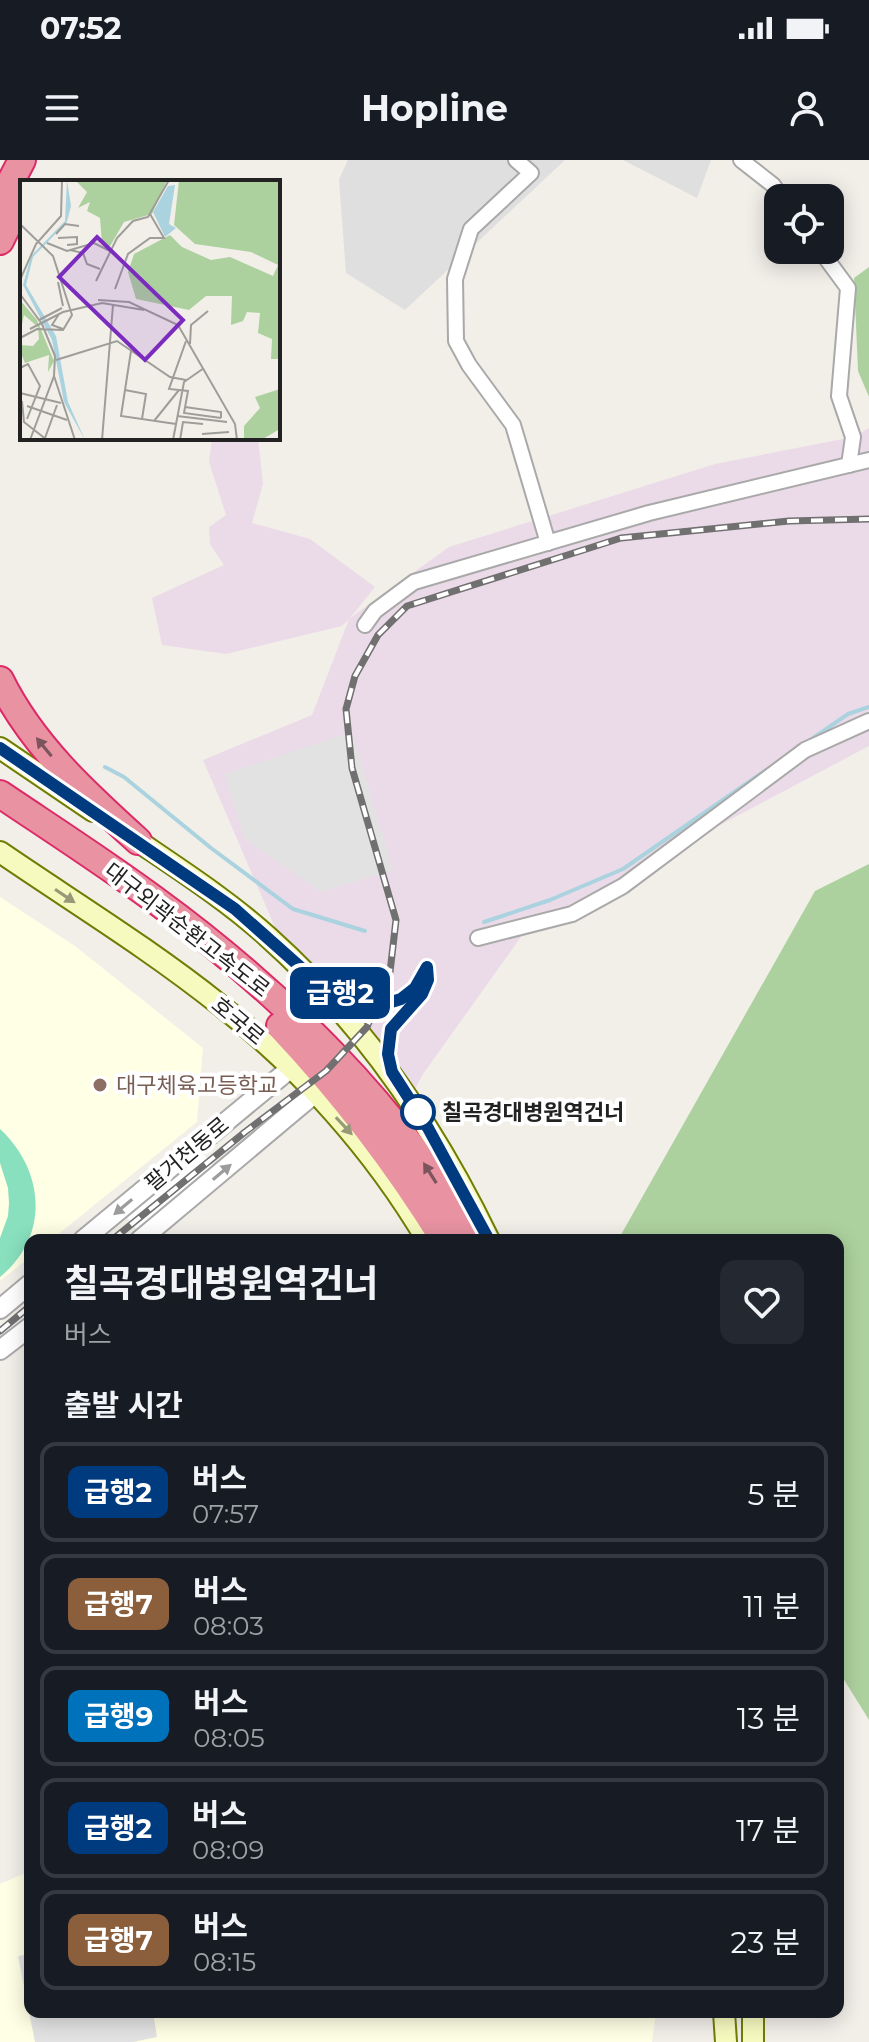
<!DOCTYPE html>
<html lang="ko">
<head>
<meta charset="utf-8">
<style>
	body { margin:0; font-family:Montserrat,"Noto Sans KR",sans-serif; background:#242831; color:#f1f3f6; height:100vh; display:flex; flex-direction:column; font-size:30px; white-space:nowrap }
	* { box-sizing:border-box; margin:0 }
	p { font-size:26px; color:#9ea1a6 }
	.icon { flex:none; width:44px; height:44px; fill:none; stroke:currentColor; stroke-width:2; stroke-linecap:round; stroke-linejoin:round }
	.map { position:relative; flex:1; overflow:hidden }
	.panel { position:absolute; left:24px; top:1074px; width:820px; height:784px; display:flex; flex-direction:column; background:#171b24; border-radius:16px; box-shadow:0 4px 20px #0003 }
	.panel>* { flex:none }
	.badge { padding:0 16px; border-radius:12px; font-size:28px; line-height:52px }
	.controls { position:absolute; left:764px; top:24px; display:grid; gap:16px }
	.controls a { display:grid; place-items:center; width:80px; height:80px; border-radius:16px; background:#171b24; box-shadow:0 4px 20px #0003; font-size:40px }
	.map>.badge { position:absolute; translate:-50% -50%; box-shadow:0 0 0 4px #fff }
	h2 { padding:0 40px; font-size:30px; line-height:72px }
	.round { display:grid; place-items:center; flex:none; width:84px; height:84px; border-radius:16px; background:#242831 }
	.summary { display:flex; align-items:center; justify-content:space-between; height:136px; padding:0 40px }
	h1 { font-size:38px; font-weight:700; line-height:60px }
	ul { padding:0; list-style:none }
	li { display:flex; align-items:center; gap:24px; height:100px; margin:0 16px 12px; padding:0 24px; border:4px solid #363941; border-radius:16px }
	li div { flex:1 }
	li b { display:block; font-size:30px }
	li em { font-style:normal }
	li .badge { min-width:88px; font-weight:700; text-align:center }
	.status { display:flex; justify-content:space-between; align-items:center; height:56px; padding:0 40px; background:#171b24; direction:ltr }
	.status svg { height:22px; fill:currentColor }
	header { display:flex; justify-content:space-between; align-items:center; height:104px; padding:0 40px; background:#171b24; font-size:36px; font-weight:700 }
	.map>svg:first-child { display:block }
	.residential { fill:#e0dfdf }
	.industrial { fill:#ebdbe8 }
	.education { fill:#ffffe5 }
	.forest { fill:#add19e }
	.pitch { fill:#88e0be }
	.parking { fill:#e2e2e2 }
	.pier { fill:#fff }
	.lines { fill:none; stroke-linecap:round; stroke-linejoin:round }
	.stream { stroke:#aad3df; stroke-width:4 }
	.minor-casing { stroke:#a9a9a9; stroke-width:18 }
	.tertiary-casing { stroke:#a9a9a9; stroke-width:22 }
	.secondary-casing { stroke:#707d05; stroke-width:24 }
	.motorway-casing { stroke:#dc2a67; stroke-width:30 }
	.minor { stroke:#fff; stroke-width:14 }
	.tertiary { stroke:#fff; stroke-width:18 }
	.secondary { stroke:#f7fabf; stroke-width:20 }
	.motorway { stroke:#e892a2; stroke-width:26 }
	.rail-casing { stroke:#707070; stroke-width:7 }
	.rail { stroke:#fff; stroke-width:4; stroke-dasharray:12; stroke-linecap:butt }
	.oneway { fill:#7b545c }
	.oneway2 { fill:#979978 }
	.oneway3 { fill:#9c9c9c }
	.line-casing { stroke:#fff; stroke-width:18 }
	.line { stroke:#003b80; stroke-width:12 }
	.education-dot { fill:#8d6e63; stroke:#fff; stroke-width:3 }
	.stop-dot { fill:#fff; stroke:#003b80; stroke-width:4 }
	.labels { text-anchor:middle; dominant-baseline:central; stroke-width:8; stroke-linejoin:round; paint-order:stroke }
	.street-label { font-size:22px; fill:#222; stroke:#fff }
	.education-label { font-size:22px; fill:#785e54; stroke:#fff; text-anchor:start }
	.stop-label { font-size:22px; font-weight:bold; fill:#222; stroke:#fff; text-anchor:start }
	.inset-road { fill:none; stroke:#9f9d99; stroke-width:2 }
	.view { fill:#7b2cbf; fill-opacity:0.15; stroke:#7b2cbf; stroke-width:4 }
	.inset-edge { fill:none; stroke:#222; stroke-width:4 }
</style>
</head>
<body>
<div class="status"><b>07:52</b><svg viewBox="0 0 49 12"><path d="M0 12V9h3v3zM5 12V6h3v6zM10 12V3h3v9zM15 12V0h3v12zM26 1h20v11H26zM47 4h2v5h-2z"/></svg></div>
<header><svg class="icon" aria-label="menu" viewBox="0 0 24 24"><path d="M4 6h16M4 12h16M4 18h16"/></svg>Hopline<svg class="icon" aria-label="person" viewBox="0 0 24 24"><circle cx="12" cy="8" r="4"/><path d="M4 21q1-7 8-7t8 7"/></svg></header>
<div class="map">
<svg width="869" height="1882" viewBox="0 0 869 1882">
	<rect width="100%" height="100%" fill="#f2efe9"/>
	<!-- residential -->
	<g class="residential">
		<polygon points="348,0 565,0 405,150 346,113 339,19"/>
		<polygon points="623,0 711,0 697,38"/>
	</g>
	<!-- industrial -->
	<polygon class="industrial" points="869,268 869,586 528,767 423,914 410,938 307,813 277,772 203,600 312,555 349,459 342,466 226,494 162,485 152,438 224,405 210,384 209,367 226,355 209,302 212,278 258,278 263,324 252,363 310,379 375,427 350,458 449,387 715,304 853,277"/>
	<!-- education -->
	<g class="education">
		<polygon points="0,737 75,786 203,888 197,962 51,1080 30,1080 30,1097 0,1121"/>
		<polygon points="30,1711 30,1852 656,1852 652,1882 0,1882 0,1724"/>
	</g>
	<!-- forest -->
	<g class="forest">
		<polygon points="869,107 869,237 858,211 854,118"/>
		<polygon points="869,704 869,1560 838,1510 838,1080 618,1080 815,731"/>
	</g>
	<!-- pitch -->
	<path class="pitch" d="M0,969c45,42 50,107 0,148v-39l8,-22 1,-13 -1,-15 -8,-25z"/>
	<!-- parking -->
	<g class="parking">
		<polygon points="352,572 393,710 321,732 244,678 224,614"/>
		<polygon points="30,1794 30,1852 153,1852 157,1877 133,1882 35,1882 18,1796"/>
	</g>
	<!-- pier -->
	<polygon class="pier" points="201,991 215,1009 137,1070 123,1052"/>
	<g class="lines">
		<!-- stream -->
		<g class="stream">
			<polyline points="806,583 848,554 869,547"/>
			<polyline points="105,607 124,617 211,688 293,749 365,771"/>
			<polyline points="484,762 550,740 623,709 782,599"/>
		</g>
		<!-- minor casing -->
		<g class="minor-casing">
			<g id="minor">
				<polyline points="516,0 531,13 471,69 455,119 456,181 469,205 513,265 548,383"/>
				<polyline points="741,0 773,25 782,38"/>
				<polyline points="820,90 848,128 839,236 853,277 849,305"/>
				<polyline points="365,465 375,451 414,422 649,353 869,300"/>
				<polyline points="478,778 572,754 623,726 805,590 869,561"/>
			</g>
		</g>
		<!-- tertiary casing -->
		<g class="tertiary-casing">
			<g id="tertiary">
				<polyline points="83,1080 291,908"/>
				<polyline points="140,1080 314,934"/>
				<polyline points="0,1149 30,1124"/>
				<polyline points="0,1190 30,1167"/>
			</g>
		</g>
		<!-- secondary casing -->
		<g class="secondary-casing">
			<g id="secondary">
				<polyline points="0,588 93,651"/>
				<path d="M126,673c48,33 99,65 142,104 95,85 166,189 221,303"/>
				<path d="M0,692c73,50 150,97 220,153 81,64 154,145 207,235"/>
				<polyline points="724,1852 726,1882"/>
				<polyline points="753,1852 753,1882"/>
			</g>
		</g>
		<!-- motorway casing -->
		<g class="motorway-casing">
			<g id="motorway">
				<polyline points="0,42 22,0"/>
				<polyline points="0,81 22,36"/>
				<path d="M0,520c32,65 85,113 138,161"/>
				<path d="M0,634c52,35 105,69 155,106 115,84 252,211 314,340"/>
				<path d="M280,866c62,66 116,136 164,214"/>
			</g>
		</g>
		<!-- minor -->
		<use href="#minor" class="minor"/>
		<!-- tertiary -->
		<use href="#tertiary" class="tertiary"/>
		<!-- secondary -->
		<use href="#secondary" class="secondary"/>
		<!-- motorway -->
		<use href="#motorway" class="motorway"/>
		<!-- rail casing -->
		<g class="rail-casing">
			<g id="rail">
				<polyline points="112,1080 245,972 326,911 367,867 390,812 396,760 352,608 346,549 355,516 378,475 407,446 621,378 789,361 869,359"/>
				<polyline points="0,1171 30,1146"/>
			</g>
		</g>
		<!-- rail -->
		<use href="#rail" class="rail"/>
	</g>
	<!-- one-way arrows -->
	<defs><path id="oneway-solid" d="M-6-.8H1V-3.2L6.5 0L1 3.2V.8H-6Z" transform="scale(2)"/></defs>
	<g class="oneway">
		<use href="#oneway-solid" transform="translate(44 587) rotate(-129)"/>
		<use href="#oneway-solid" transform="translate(430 1013) rotate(-122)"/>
	</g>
	<g class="oneway2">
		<use href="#oneway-solid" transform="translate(65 736) rotate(34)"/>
		<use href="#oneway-solid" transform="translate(344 966) rotate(47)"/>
	</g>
	<g class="oneway3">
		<use href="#oneway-solid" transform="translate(222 1012) rotate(-40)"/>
		<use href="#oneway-solid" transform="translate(123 1047) rotate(140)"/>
	</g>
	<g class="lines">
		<!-- line casing -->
		<g class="line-casing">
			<polyline id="line" points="0,588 235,749 307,813 355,842 365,845 382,845 401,839 415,828 427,807 428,820 422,834 391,869 388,894 392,912 428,968 489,1080"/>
		</g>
		<!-- line -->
		<use href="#line" class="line"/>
	</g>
	<!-- markers -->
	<circle class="education-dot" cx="100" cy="925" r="8"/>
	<circle class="stop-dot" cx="418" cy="952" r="16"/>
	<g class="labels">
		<!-- street labels -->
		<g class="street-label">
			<text transform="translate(187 770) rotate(38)">대구외곽순환고속도로</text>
			<text transform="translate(238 861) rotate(40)">호국로</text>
			<text transform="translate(187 994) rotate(-40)">팔거천동로</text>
		</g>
		<!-- education labels -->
		<g class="education-label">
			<text x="116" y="925">대구체육고등학교</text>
		</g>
		<!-- stop labels -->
		<g class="stop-label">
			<text x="442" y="952">칠곡경대병원역건너</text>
		</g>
	</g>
	<!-- overview -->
	<g transform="translate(20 20)">
		<rect width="260" height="260" fill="#f2efe9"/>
		<path d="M55,0h92l-15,34 -28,8 -15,26 -7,-5 -2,-25 -13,-7 3,-9 -12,6 9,-16zM159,0h101v179h-9l1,-20 -14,-6 2,-20 -13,-1 -4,9 -12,4 1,-29h-26l-17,14 -53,-11 -8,-27 6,-18 36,-19 12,12 29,13 19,-3 43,19 5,-11 -27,-13 -56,-8 -21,-19zM0,120l17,20 17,41 -6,11 1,-17 -24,8 -5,-12v-6l13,1 6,-7 -1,-12 -14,-12 -4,19zM260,209v40l-19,11h-17v-14l16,-18 -5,-11z" fill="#add19e"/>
		<path d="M47,0l4,26 -4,16 -34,35 -7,28 30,51 12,66 17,38 -21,-38 -12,-62 -29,-55 8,-29 34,-35zM155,5l-6,39 7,4 -11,9 -12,-25 15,-26z" fill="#aad3df"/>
		<path class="inset-road" d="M0,44l33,32 19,59 -9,15 -26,-1 -15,8M36,54l9,-10 14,2M38,58l19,-1v7l-10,1M27,63l20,8 27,-8 16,8M50,70l13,3 4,11 13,5M0,100l16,-36 25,-28 1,-36M76,101l21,-43 16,-17 15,-4 21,-37M38,102l5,24M95,109l13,-35 22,-16h14l-14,-24M0,114l22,30 13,32 -1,20 -24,64M78,120l31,2 49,23 57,99 2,16M39,134l-7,11 11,4M19,140l23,-12M10,149l33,-17 39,-9 42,7M166,161l-17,48 19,2 -4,22 37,5M170,164l1,-19 17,-14M111,171l-10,65 55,8M36,180l61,-19 53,36 16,3M0,188l8,-4 12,22 -13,33M34,196l21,64M105,210l21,4 -4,25M0,213l41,10M2,221l2,21 23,18M7,226l40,14M165,227l36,5v6M157,236l50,6M134,241l25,-31M182,254l27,-2M25,258l12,-33M82,260l11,-135M153,260l11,-58 20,-14M160,260l3,-18 20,2"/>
		<path class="view" d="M77,57l86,83 -38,40 -86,-83z"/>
		<rect width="260" height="260" class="inset-edge"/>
	</g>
</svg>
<div class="controls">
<a><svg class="icon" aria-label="locate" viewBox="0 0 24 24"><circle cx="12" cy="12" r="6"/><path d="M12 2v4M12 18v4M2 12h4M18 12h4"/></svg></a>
</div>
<b class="badge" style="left:340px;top:833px;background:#003b80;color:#fff">급행2</b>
<section class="panel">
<div class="summary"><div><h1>칠곡경대병원역건너</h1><p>버스</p></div><a class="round"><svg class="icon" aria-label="heart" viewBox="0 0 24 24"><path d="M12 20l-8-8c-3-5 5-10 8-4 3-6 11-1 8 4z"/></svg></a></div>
<h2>출발 시간</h2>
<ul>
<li><span class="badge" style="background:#003b80;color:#fff">급행2</span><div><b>버스</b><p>07:57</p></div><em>5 분</em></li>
<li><span class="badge" style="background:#8b5e3c;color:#fff">급행7</span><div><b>버스</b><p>08:03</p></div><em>11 분</em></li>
<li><span class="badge" style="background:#0072bc;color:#fff">급행9</span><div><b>버스</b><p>08:05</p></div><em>13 분</em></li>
<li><span class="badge" style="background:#003b80;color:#fff">급행2</span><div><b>버스</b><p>08:09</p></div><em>17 분</em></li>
<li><span class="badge" style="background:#8b5e3c;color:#fff">급행7</span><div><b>버스</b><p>08:15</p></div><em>23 분</em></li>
</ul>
</section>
</div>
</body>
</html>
